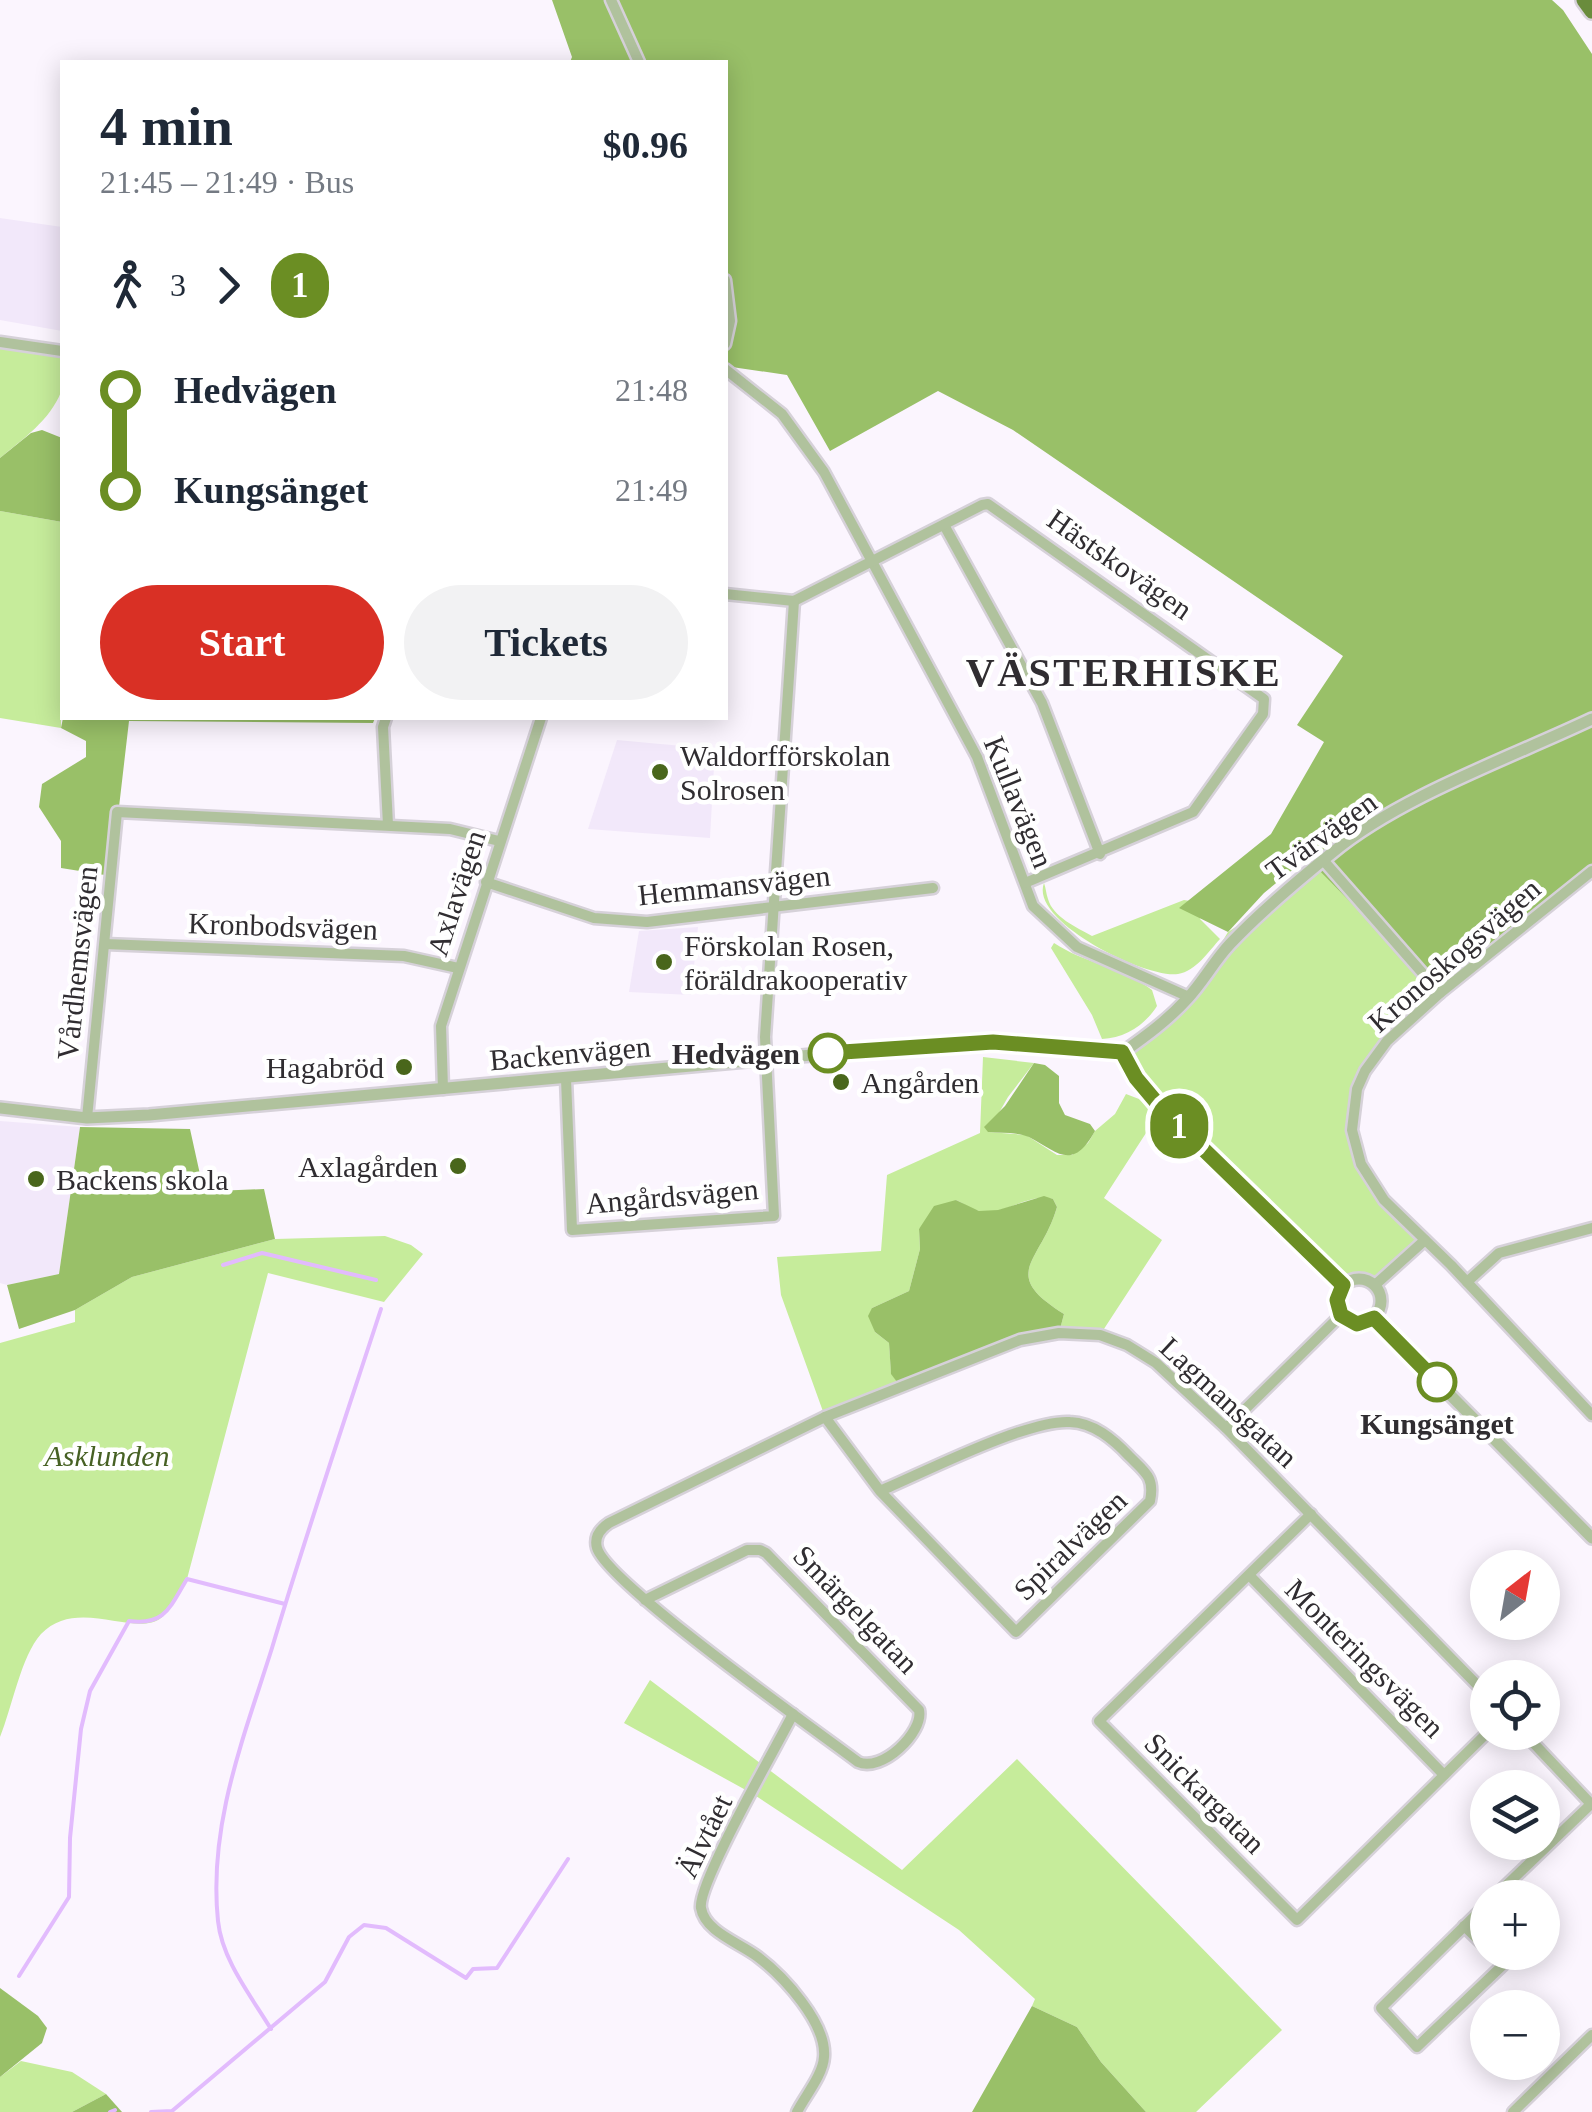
<!DOCTYPE html>
<html lang="en">
<head>
<meta charset="utf-8">
<style>
	body { margin:0; font-family:"Times New Roman",serif; background:#f2f2f3; color:#1f2937; height:100vh; display:flex; flex-direction:column; font-size:38px; white-space:nowrap }
	* { box-sizing:border-box; margin:0 }
	p { font-size:32px; color:#747a83 }
	.icon { flex:none; width:55px; height:55px; fill:none; stroke:currentColor; stroke-width:2; stroke-linecap:round; stroke-linejoin:round }
	.map { position:relative; flex:1; overflow:hidden }
	.details { position:absolute; left:60px; top:60px; width:668px; height:660px; display:flex; flex-direction:column; background:#fff; border-radius:0px; box-shadow:0 5px 25px #0003 }
	.details>* { flex:none }
	.badge { padding:0 20px; border-radius:32px; font-size:35px; line-height:65px }
	.needle { width:65px; rotate:31deg }
	.buttons { position:absolute; left:1470px; top:1550px; display:grid; gap:20px }
	.buttons a { display:grid; place-items:center; width:90px; height:90px; border-radius:50%; background:#fff; box-shadow:0 5px 25px #0003; font-size:50px }
	.map>.badge { position:absolute; translate:-50% -50%; box-shadow:0 0 0 5px #fff }
	.legs { display:flex; align-items:center; gap:15px; height:110px; padding:0 40px; font-size:32px }
	.legs p { margin-inline-start:auto }
	.summary { display:flex; align-items:center; justify-content:space-between; height:170px; padding:0 40px }
	h1 { font-size:55px; font-weight:800; line-height:75px }
	.action { display:flex; gap:20px; margin-top:auto; padding:20px 40px }
	.action a { flex:1; height:115px; border-radius:60px; background:#d93025; color:#fff; font-size:40px; font-weight:800; line-height:115px; text-align:center }
	.action a+a { background:#f2f2f3; color:#1f2937 }
	ul { padding:0 40px; list-style:none }
	li { display:flex; align-items:center; gap:35px; height:100px; font-size:38px }
	li i { display:grid; place-items:center; width:15px; height:100%; margin:0 12px; background:currentColor }
	li i::after { content:''; width:25px; height:25px; margin:-12px; border:8px solid; border-radius:50%; background:#fff }
	li p { margin-inline-start:auto }
	li:first-child i { background:linear-gradient(#0000 50%,currentColor 0) }
	li:last-child i { background:linear-gradient(currentColor 50%,#0000 0) }
	.map>svg:first-child { display:block }
	.built { fill:#f2e8fa }
	.green { fill:#c6ec9b }
	.forest { fill:#99c068 }
	.lines { fill:none; stroke-linecap:round; stroke-linejoin:round }
	.stream { stroke:#e2bbfd; stroke-width:4 }
	.minor-casing { stroke:#d6d1d9; stroke-width:15 }
	.tertiary-casing { stroke:#d6d1d9; stroke-width:16 }
	.trunk-casing { stroke:#d6d1d9; stroke-width:20 }
	.minor { stroke:#b0c29d; stroke-width:10 }
	.tertiary { stroke:#b0c29d; stroke-width:11 }
	.trunk { stroke:#6a8c3c; stroke-width:15 }
	.line-1-casing { stroke:#fff; stroke-width:22 }
	.line-1 { stroke:#6b8e23; stroke-width:15 }
	.poi-dot { fill:#49661b; stroke:#fff; stroke-width:4 }
	.stop-1-dot { fill:#fff; stroke:#6b8e23; stroke-width:5 }
	.labels { text-anchor:middle; dominant-baseline:central; stroke-width:9; stroke-linejoin:round; paint-order:stroke }
	.street-label { font-size:30px; fill:#302d31; stroke:#fff }
	.poi-label { font-size:30px; fill:#302d31; stroke:#fff; text-anchor:start }
	.stop-label { font-size:30px; font-weight:bold; fill:#302d31; stroke:#fff; text-anchor:end }
	.park-label { font-size:30px; font-style:italic; fill:#476124; stroke:#fff }
	.district-label { font-size:40px; font-weight:bold; letter-spacing:2.5px; fill:#302d31; stroke:#fff }
</style>
</head>
<body>
<div class="map">
<svg width="1592" height="2112" viewBox="0 0 1592 2112">
	<rect width="100%" height="100%" fill="#fbf5fe"/>
	<!-- built -->
	<g class="built">
		<polygon points="0,218 62,227 62,331 0,320"/>
		<polygon points="617,740 715,749 710,838 588,829"/>
		<polygon points="698,927 691,995 629,992 639,931"/>
		<polygon points="0,1121 80,1127 59,1274 7,1285 0,1283"/>
	</g>
	<!-- green -->
	<g class="green">
		<path d="M0,342l62,9c0,13 3,30 -1,41 -11,28 -38,47 -61,66z"/>
		<polygon points="0,511 62,522 61,728 0,718"/>
		<polygon points="1323,860 1440,993 1365,1071 1352,1118 1366,1174 1425,1240 1375,1285 1357,1279 1343,1285 1162,1109 1122,1053 1189,997 1228,932 1268,906"/>
		<path d="M1044,883c2,5 2,11 4,16 5,18 28,28 44,37l92,-36 19,3 -3,16 20,20c-11,12 -24,32 -42,35 -32,5 -149,-53 -134,-91z"/>
		<path d="M1054,943c30,20 69,25 98,47l5,16c-12,19 -32,32 -55,33l-10,-24 -41,-67z"/>
		<path d="M983,1057l51,6 -26,34 -20,35 38,3 31,20h15l16,-12 7,-12 20,-17 11,-20 13,5 18,17 -53,82 58,42 -62,95 -41,-2 5,-19c-66,-41 -23,-51 -7,-107l-4,-8c-25,-7 -49,18 -74,12 -7,-1 -16,-8 -23,-11l-37,29 1,20 -11,42 -37,17 3,24 14,11 2,30 9,13 -75,31 -44,-122 -4,-38 104,-6 6,-76 93,-42z"/>
		<path d="M385,1236l26,9 12,9 -39,48 -116,-29 -81,306c-7,12 -15,30 -26,39 -26,20 -84,-22 -120,16 -20,22 -29,74 -41,103v-394l75,-21v-12l57,-33 143,-38z"/>
		<polygon points="650,1680 902,1870 1017,1759 1282,2030 1196,2112 1146,2112 1101,2062 1077,2027 1032,2006 1035,1999 959,1930 753,1794 624,1723"/>
		<polygon points="21,2061 72,2072 106,2094 72,2112 0,2112 0,2077"/>
	</g>
	<!-- forest -->
	<g class="forest">
		<polygon points="552,0 1552,0 1563,10 1592,54 1592,871 1440,993 1307,858 1264,893 1228,932 1179,908 1271,834 1324,742 1297,725 1343,656 1013,430 938,391 830,451 787,375 725,366 725,62 570,62 572,57"/>
		<polygon points="42,430 62,438 62,522 0,511 0,458 31,433"/>
		<polygon points="63,718 375,718 373,723 129,721 111,876 61,868 61,841 39,807 42,784 86,757 86,741 61,728"/>
		<path d="M1034,1063l11,2 14,11v27l6,12 25,9 5,7c-23,41 -37,21 -66,6 -12,-5 -28,-4 -41,-5l-4,-5 21,-21z"/>
		<polygon points="80,1127 190,1129 203,1188 215,1191 264,1189 275,1239 132,1277 75,1310 19,1329 7,1285 59,1274"/>
		<path d="M1044,1196l9,3 4,8c-16,56 -59,66 7,107l-5,19 -39,7 -120,46 -9,-12 -2,-31 -14,-11 -7,-16 4,-8 37,-17 11,-42 -1,-20 15,-23 22,-6 23,11 19,-1z"/>
		<polygon points="0,1988 38,2016 47,2028 42,2043 0,2077"/>
		<polygon points="1032,2006 1077,2027 1101,2062 1146,2112 972,2112"/>
		<polygon points="106,2094 122,2112 72,2112"/>
	</g>
	<g class="lines">
		<!-- stream -->
		<g class="stream">
			<polyline points="223,1265 262,1253 376,1280"/>
			<path d="M19,1976l50,-79 1,-59 11,-109 9,-38 39,-70c36,5 41,-14 58,-42l98,25"/>
			<path d="M271,2029c-20,-33 -49,-69 -53,-108 -10,-96 26,-184 54,-273 34,-114 72,-226 109,-339"/>
			<polyline points="110,2112 115,2110"/>
			<polyline points="151,2112 172,2111 325,1982 349,1937 364,1925 386,1928 466,1978 473,1969 497,1968 568,1859"/>
		</g>
		<!-- minor casing -->
		<g class="minor-casing">
			<g id="minor">
				<polyline points="611,0 639,62"/>
				<polyline points="725,280 730,321 725,344"/>
				<polyline points="0,342 62,351"/>
				<polyline points="725,369 782,414 824,472 977,757 1033,906 1077,947 1189,997"/>
				<polyline points="944,525 1042,703 1100,854"/>
				<polyline points="725,594 794,601 982,505 988,504 1264,699 1263,714 1193,812 1025,883"/>
				<polyline points="386,718 383,727 388,825"/>
				<polyline points="1323,860 1440,993"/>
				<polyline points="1592,871 1440,993 1387,1041 1365,1071 1357,1089 1352,1130 1361,1164 1384,1200 1451,1265 1592,1415"/>
				<polyline points="486,882 594,918 647,922 933,888"/>
				<polyline points="105,944 404,956 458,968"/>
				<polyline points="566,1079 572,1230 774,1216 765,1037 794,601"/>
				<polyline points="443,1089 441,1026 541,718"/>
				<polyline points="87,1118 117,812 450,829 499,841"/>
				<polyline points="1467,1282 1499,1253 1592,1228"/>
				<polyline points="1375,1285 1425,1240"/>
				<path d="M825,1417l55,74c43,-18 148,-72 190,-69 24,1 43,17 59,34 16,16 26,21 21,45l-134,131 -136,-141"/>
				<polyline points="1226,1428 1341,1315"/>
				<polyline points="1311,1514 1099,1721 1297,1920 1488,1732"/>
				<polyline points="1250,1576 1444,1775"/>
				<path d="M645,1600l102,-50h13l6,3 153,157c5,22 -37,63 -61,52 -41,-31 -251,-179 -261,-214 -3,-11 3,-19 12,-25l216,-106 195,-77 39,-7 41,2 27,10 29,18 70,65 262,268"/>
				<path d="M793,1714c-15,30 -96,170 -92,194 4,24 39,35 57,49 25,19 69,66 66,100 -1,18 -19,39 -27,55"/>
				<polyline points="1523,1732 1592,1805"/>
				<polyline points="1493,1898 1591,1804"/>
				<polyline points="1488,1903 1381,2008 1417,2047 1504,1964 1492,1952"/>
				<polyline points="1464,1926 1488,1949"/>
				<polyline points="1513,2112 1592,2035"/>
			</g>
		</g>
		<!-- tertiary casing -->
		<g class="tertiary-casing">
			<g id="tertiary">
				<path d="M1122,1053c24,-17 46,-33 65,-54 16,-17 27,-38 43,-55 31,-33 67,-63 103,-92 66,-55 179,-95 259,-133"/>
				<polyline points="1122,1053 1136,1077 1162,1109 1343,1285"/>
				<polyline points="0,1108 87,1118 149,1115 912,1046 993,1042 1122,1053"/>
				<circle cx="1359" cy="1301" r="22"/>
				<polyline points="1374,1318 1592,1538"/>
			</g>
		</g>
		<!-- trunk casing -->
		<g class="trunk-casing">
			<polyline id="trunk" points="1584,0 1592,11"/>
		</g>
		<!-- minor -->
		<use href="#minor" class="minor"/>
		<!-- tertiary -->
		<use href="#tertiary" class="tertiary"/>
		<!-- trunk -->
		<use href="#trunk" class="trunk"/>
	</g>
	<g class="lines">
		<!-- line-1 casing -->
		<g class="line-1-casing">
			<polyline id="line-1" points="828,1053 993,1042 1122,1052 1136,1078 1162,1109 1343,1285 1337,1300 1341,1315 1357,1324 1374,1318 1437,1382"/>
		</g>
		<!-- line-1 -->
		<use href="#line-1" class="line-1"/>
	</g>
	<!-- markers -->
	<g class="poi-dot">
		<circle cx="660" cy="772" r="10"/>
		<circle cx="664" cy="962" r="10"/>
		<circle cx="404" cy="1067" r="10"/>
		<circle cx="841" cy="1082" r="10"/>
		<circle cx="458" cy="1166" r="10"/>
		<circle cx="36" cy="1179" r="10"/>
	</g>
	<g class="stop-1-dot">
		<circle cx="828" cy="1053" r="18"/>
		<circle cx="1437" cy="1382" r="18"/>
	</g>
	<g class="labels">
		<!-- street labels -->
		<g class="street-label">
			<text transform="translate(1120 564) rotate(35)">Hästskovägen</text>
			<text transform="translate(1019 802) rotate(68)">Kullavägen</text>
			<text transform="translate(1321 836) rotate(-36)">Tvärvägen</text>
			<text transform="translate(734 885) rotate(-6)">Hemmansvägen</text>
			<text transform="translate(456 893) rotate(-72)">Axlavägen</text>
			<text transform="translate(283 926) rotate(2)">Kronbodsvägen</text>
			<text transform="translate(1454 955) rotate(-41)">Kronoskogsvägen</text>
			<text transform="translate(77 963) rotate(-84)">Vårdhemsvägen</text>
			<text transform="translate(570 1053) rotate(-5)">Backenvägen</text>
			<text transform="translate(672 1196) rotate(-5)">Angårdsvägen</text>
			<text transform="translate(1229 1402) rotate(43)">Lagmansgatan</text>
			<text transform="translate(1070 1545) rotate(-44)">Spiralvägen</text>
			<text transform="translate(856 1609) rotate(46)">Smärgelgatan</text>
			<text transform="translate(1365 1658) rotate(45)">Monteringsvägen</text>
			<text transform="translate(1205 1793) rotate(45)">Snickargatan</text>
			<text transform="translate(704 1836) rotate(-64)">Älvtået</text>
		</g>
		<!-- poi labels -->
		<g class="poi-label">
			<text x="680" y="755">Waldorfförskolan<tspan x="680" dy="34">Solrosen</tspan></text>
			<text x="684" y="945">Förskolan Rosen,<tspan x="684" dy="34">föräldrakooperativ</tspan></text>
			<text x="384" y="1067" text-anchor="end">Hagabröd</text>
			<text x="861" y="1082">Angården</text>
			<text x="438" y="1166" text-anchor="end">Axlagården</text>
			<text x="56" y="1179">Backens skola</text>
		</g>
		<!-- stop labels -->
		<g class="stop-label">
			<text x="800" y="1053">Hedvägen</text>
			<text x="1437" y="1423" text-anchor="middle">Kungsänget</text>
		</g>
		<!-- park labels -->
		<g class="park-label">
			<text x="107" y="1455">Asklunden</text>
		</g>
		<!-- district labels -->
		<g class="district-label">
			<text x="1124" y="672">VÄSTERHISKE</text>
		</g>
	</g>
</svg>
<div class="buttons">
<a><svg class="needle" viewBox="-14 -14 28 28"><path d="M0-13l5 13h-10z" fill="#e53935"/><path d="M0 13l5-13h-10z" fill="#747a83"/></svg></a>
<a><svg class="icon" aria-label="locate" viewBox="0 0 24 24"><circle cx="12" cy="12" r="6"/><path d="M12 2v4M12 18v4M2 12h4M18 12h4"/></svg></a>
<a><svg class="icon" aria-label="layers" viewBox="0 0 24 24"><path d="M12 4l9 5-9 5-9-5zM3 14l9 5 9-5"/></svg></a>
<a>+</a>
<a>−</a>
</div>
<b class="badge" style="left:1179px;top:1126px;background:#6b8e23;color:#fff">1</b>
<section class="details">
<div class="summary"><div><h1>4 min</h1><p>21:45 – 21:49 · Bus</p></div><b>$0.96</b></div>
<div class="legs"><svg class="icon" aria-label="walk" viewBox="0 0 24 24"><circle cx="13" cy="4" r="2"/><path d="M13 8l-2 6 4 7M11 14l-3 7M7 12l3-4h3l4 4"/></svg>3<svg class="icon" aria-label="forward" viewBox="0 0 24 24"><path d="M9 5l7 7-7 7"/></svg><b class="badge" style="background:#6b8e23;color:#fff">1</b></div>
<ul>
<li><i style="color:#6b8e23"></i><b>Hedvägen</b><p>21:48</p></li>
<li><i style="color:#6b8e23"></i><b>Kungsänget</b><p>21:49</p></li>
</ul>
<div class="action"><a>Start</a><a>Tickets</a></div>
</section>
</div>
</body>
</html>
